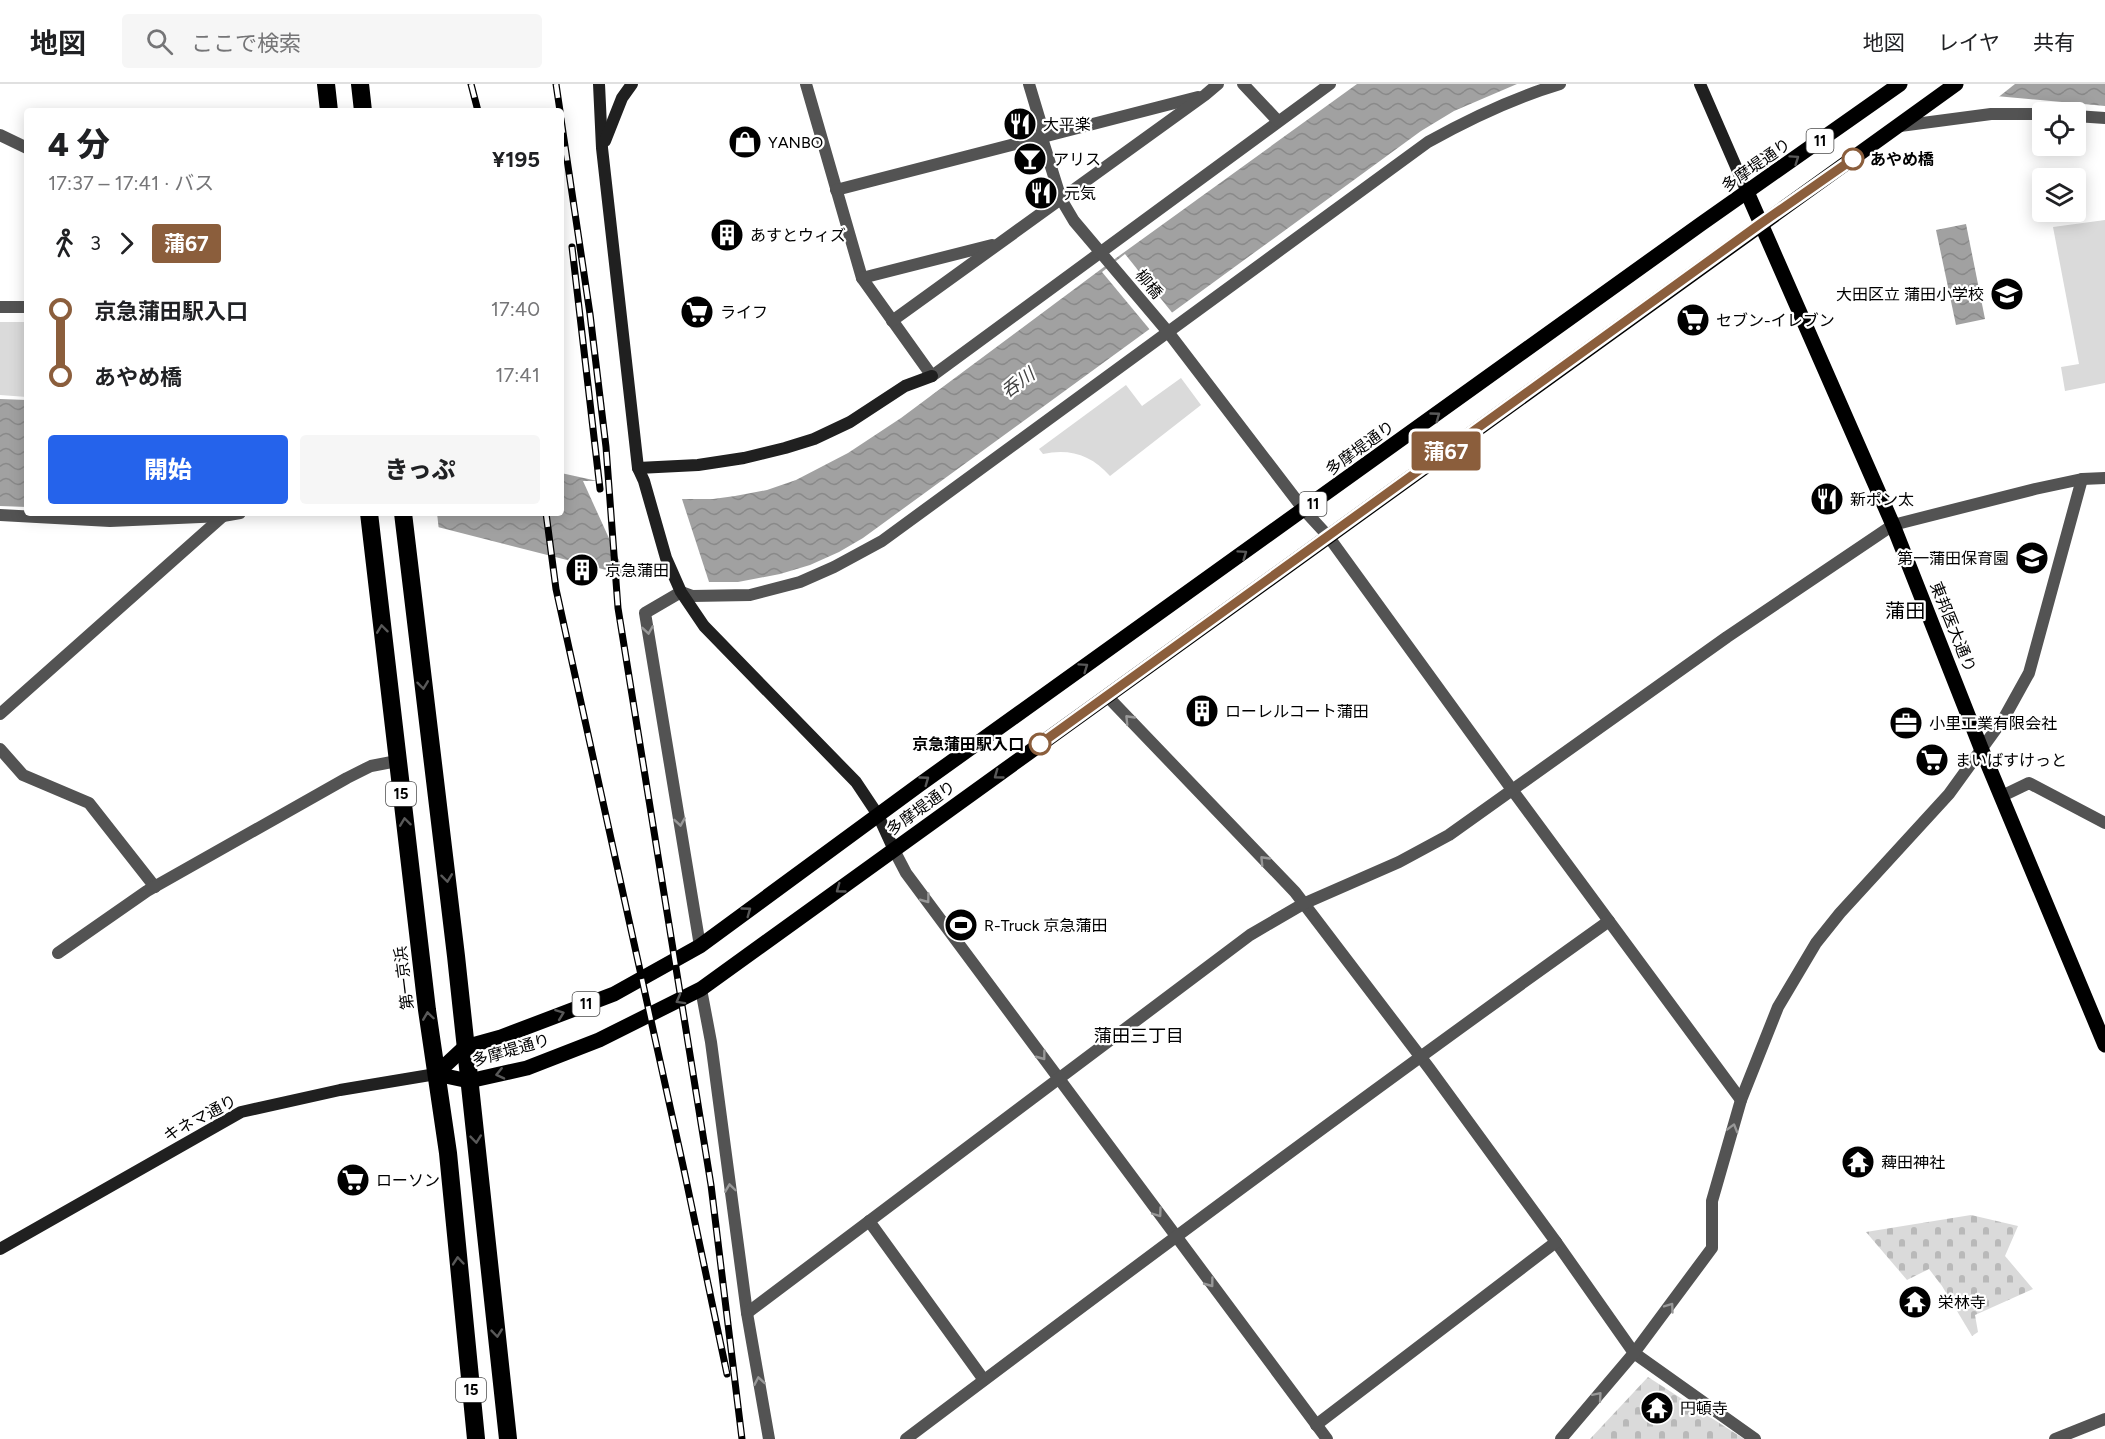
<!DOCTYPE html>
<html lang="ja">
<head>
<meta charset="utf-8">
<style>
	body { margin:0; font-family:Figtree,"Noto Sans JP",sans-serif; background:#f6f6f6; color:#202124; height:100vh; display:flex; flex-direction:column; font-size:22px; white-space:nowrap }
	* { box-sizing:border-box; margin:0 }
	p { font-size:20px; color:#757577 }
	.icon { flex:none; width:33px; height:33px; fill:none; stroke:currentColor; stroke-width:2; stroke-linecap:round; stroke-linejoin:round }
	.map { position:relative; flex:1; overflow:hidden }
	.panel { position:absolute; left:24px; top:24px; width:540px; height:408px; display:flex; flex-direction:column; background:#fff; border-radius:6px; box-shadow:0 3px 15px #0003 }
	.panel>* { flex:none }
	.badge { padding:0 12px; border-radius:4px; font-size:21px; line-height:39px }
	.buttons { position:absolute; left:2032px; top:18px; display:grid; gap:12px }
	.buttons a { display:grid; place-items:center; width:54px; height:54px; border-radius:6px; background:#fff; box-shadow:0 3px 15px #0003; font-size:30px }
	.map>.badge { position:absolute; translate:-50% -50%; box-shadow:0 0 0 3px #fff }
	.legs { display:flex; align-items:center; gap:9px; height:66px; padding:0 24px; font-size:20px }
	.legs p { margin-inline-start:auto }
	.head { display:flex; align-items:center; justify-content:space-between; height:102px; padding:0 24px }
	h1 { font-size:33px; font-weight:800; line-height:45px }
	.button { display:flex; gap:12px; margin-top:auto; padding:12px 24px }
	.button a { flex:1; height:69px; border-radius:6px; background:#2563eb; color:#fff; font-size:24px; font-weight:800; line-height:69px; text-align:center }
	.button a+a { background:#f6f6f6; color:#202124 }
	ul { padding:0 24px; list-style:none }
	li { display:flex; align-items:center; gap:21px; height:66px; font-size:22px }
	li i { display:grid; place-items:center; width:9px; height:100%; margin:0 8px; background:currentColor }
	li i::after { content:''; width:15px; height:15px; margin:-8px; border:4px solid; border-radius:50%; background:#fff }
	li p { margin-inline-start:auto }
	li:first-child i { background:linear-gradient(#0000 50%,currentColor 0) }
	li:last-child i { background:linear-gradient(currentColor 50%,#0000 0) }
	header { display:flex; align-items:center; gap:36px; box-sizing:border-box; height:84px; padding:0 30px; background:#fff; border-bottom:2px solid #e0e0e0 }
	header strong { font-size:28px }
	nav { display:flex; gap:33px; margin-inline-start:auto; font-size:21px }
	.search { width:420px; height:54px; background:#f6f6f6; display:flex; align-items:center; gap:15px; box-sizing:border-box; padding:0 21px; border-radius:6px; color:#757577; font-size:22px }
	.map>svg:first-child { display:block }
	.green { fill:#dadada }
	.cemetery { fill:url(#cemetery-stones) }
	.water { fill:url(#water-waves) }
	.pier { fill:#fff }
	.lines { fill:none; stroke-linecap:round; stroke-linejoin:round }
	.street { stroke:#535353; stroke-width:12 }
	.secondary { stroke:#202020; stroke-width:12 }
	.primary { stroke:#000; stroke-width:15 }
	.highway { stroke:#000; stroke-width:18 }
	.rail-casing { stroke:#000; stroke-width:7 }
	.rail { stroke:#fff; stroke-width:4.5; stroke-dasharray:14; stroke-linecap:butt }
	.oneway { stroke:#595959 }
	.oneway2 { stroke:#989898 }
	.line-1-casing { stroke:#fff; stroke-width:14 }
	.line-1 { stroke:#8b5e3c; stroke-width:9 }
	.stop-1-dot { fill:#fff; stroke:#8b5e3c; stroke-width:3 }
	.labels { text-anchor:middle; dominant-baseline:central; stroke-width:4.5; stroke-linejoin:round; paint-order:stroke }
	.shield { fill:#fff; stroke:#4c4c4c; stroke-width:1.5 }
	.shield-label { font-size:15px; font-weight:bold; fill:#000 }
	.poi-label { font-size:16px; fill:#000; stroke:#fff; text-anchor:start }
	.stop-label { font-size:16px; font-weight:bold; fill:#000; stroke:#fff; text-anchor:start }
	.street-label { font-size:16px; fill:#000; stroke:#fff }
	.water-label { font-size:18px; font-style:italic; fill:#424242; stroke:#fff }
	.neighbourhood-label { font-size:18px; fill:#000; stroke:#fff }
	.quarter-label { font-size:20px; fill:#000; stroke:#fff }
</style>
</head>
<body>
<header>
<strong>地図</strong>
<div class="search"><svg class="icon" aria-label="search" viewBox="0 0 24 24"><circle cx="10" cy="10" r="6"/><path d="M15 15l6 6"/></svg>ここで検索</div>
<nav><a>地図</a><a>レイヤ</a><a>共有</a></nav>
</header>
<div class="map">
<svg width="2105" height="1355" viewBox="0 0 2105 1355">
	<defs>
		<pattern id="cemetery-stones" width="16" height="16" patternUnits="userSpaceOnUse" patternTransform="scale(1.5)"><rect width="16" height="16" fill="#dadada"/><path d="M2 7V4a2 2 0 0 1 4 0v3zM10 15v-3a2 2 0 0 1 4 0v3z" fill="#b9b9b9"/></pattern>
		<pattern id="water-waves" width="16" height="10" patternUnits="userSpaceOnUse" patternTransform="scale(1.5)"><rect width="16" height="10" fill="#a1a1a1"/><path d="M0 5q4-4 8 0t8 0" fill="none" stroke="#898989"/></pattern>
	</defs>
	<rect width="100%" height="100%" fill="#fff"/>
	<!-- green -->
	<g class="green">
		<polygon points="2105,136 2105,299 2065,307 2061,283 2079,280 2053,143"/>
		<polygon points="0,238 27,238 27,313 0,311"/>
		<path d="M1181,294l20,27 -91,71c-18,-21 -41,-28 -67,-22l-4,-5 87,-64 16,21z"/>
	</g>
	<!-- cemetery -->
	<g class="cemetery">
		<polygon points="1971,1131 2018,1142 2005,1172 2033,1205 1975,1231 1978,1248 1972,1252 1942,1202 1929,1185 1907,1196 1866,1148"/>
		<polygon points="1648,1293 1744,1355 1590,1355"/>
	</g>
	<!-- water -->
	<g class="water">
		<polygon points="1357,0 1517,0 1454,27 1421,47 863,454 839,468 810,481 780,490 738,498 701,498 626,491 383,429 561,429 561,389 680,415 713,415 735,412 767,406 796,396 848,369 901,334 1112,177"/>
		<polygon points="1865,0 2105,0 2105,22"/>
		<polygon points="1966,140 1985,235 1956,241 1936,146"/>
		<polygon points="0,315 27,316 27,423 0,422"/>
	</g>
	<!-- pier -->
	<g class="pier">
		<polygon points="1862,0 2015,0 1996,15 1864,3"/>
		<polygon points="1125,170 1174,231 1151,247 1102,188"/>
		<polygon points="583,397 609,397 681,412 710,501 627,494"/>
		<polygon points="380,429 437,429 439,447 382,432"/>
	</g>
	<g class="lines">
		<!-- street -->
		<g class="street">
			<polyline points="806,0 862,194 932,292 1330,0"/>
			<polyline points="1029,0 1041,40 1042,54 1061,115 1074,137 1168,248 1304,426 1328,452 1513,707 1741,1016"/>
			<polyline points="1243,0 1278,37"/>
			<polyline points="2076,32 2105,34"/>
			<polyline points="1900,42 1991,30 2043,30"/>
			<polyline points="0,51 27,64"/>
			<polyline points="836,106 1198,13"/>
			<polyline points="862,194 992,161"/>
			<polyline points="0,223 27,223"/>
			<polyline points="892,237 1205,11 1218,0"/>
			<polyline points="0,431 110,437 223,432 240,429"/>
			<polyline points="1107,612 1295,808 1429,984 1556,1158 1634,1269 1755,1355"/>
			<polyline points="0,630 223,432"/>
			<polyline points="0,665 23,691 89,719 155,803"/>
			<polyline points="2002,712 2029,699 2105,739"/>
			<polyline points="894,766 906,789 1327,1355"/>
			<path d="M700,862l-55,-333 36,-21 11,4 58,-1 50,-13 34,-15 48,-26 546,-399c43,-24 85,-44 132,-58"/>
			<polyline points="58,869 147,807 347,694 371,682 397,677"/>
			<polyline points="701,905 711,958 747,1229 769,1355"/>
			<polyline points="869,1137 984,1296"/>
			<polyline points="747,1229 1250,851 1303,820 1399,778 1449,751 1727,553 1893,441 2035,405 2082,395 2105,394"/>
			<polyline points="1316,1341 1556,1158"/>
			<path d="M906,1355c232,-175 466,-349 703,-518"/>
			<polyline points="1561,1355 1634,1269 1712,1164 1712,1117 1741,1016 1778,923 1816,859 1840,829 1949,710 2004,634 2029,589 2082,395"/>
			<polyline points="2055,1355 2105,1335"/>
		</g>
		<!-- secondary -->
		<g class="secondary">
			<polyline points="599,0 602,64 638,384 644,397 666,474 681,508 704,542 856,698 878,731 894,766"/>
			<polyline points="1700,0 1747,108"/>
			<polyline points="605,57 622,14 632,0"/>
			<polyline points="638,384 698,381 744,374 785,364 814,355 850,338 905,302 932,292"/>
			<polyline points="0,1165 241,1028 340,1006 436,990"/>
		</g>
		<!-- primary -->
		<g class="primary">
			<polyline points="1747,108 1893,441 1981,664 2105,961"/>
			<polyline points="436,990 469,997 527,984 599,956 701,905 1956,0"/>
			<polyline points="436,990 465,963 501,953 614,910 700,862 919,701 1701,140 1900,0"/>
		</g>
		<!-- highway -->
		<g class="highway">
			<polyline points="326,0 329,27"/>
			<polyline points="360,0 363,27"/>
			<polyline points="369,429 427,926 448,1069 476,1355"/>
			<polyline points="403,429 456,872 508,1355"/>
		</g>
		<!-- rail casing -->
		<g class="rail-casing">
			<g id="rail">
				<polyline points="471,0 478,27"/>
				<polyline points="556,0 560,27"/>
				<polyline points="561,35 590,230 606,363 618,524 711,1101 742,1355"/>
				<polyline points="572,163 600,405"/>
				<polyline points="546,429 556,505 684,1086 727,1290"/>
			</g>
		</g>
		<!-- rail -->
		<use href="#rail" class="rail"/>
	</g>
	<!-- one-way arrows -->
	<defs><path id="oneway-chevron" d="M-2-3.5L2.5 0L-2 3.5" fill="none" stroke-width="1.6" stroke-linecap="round" stroke-linejoin="round" transform="scale(1.5)"/></defs>
	<g class="oneway">
		<use href="#oneway-chevron" transform="translate(1795 75) rotate(-35)"/>
		<use href="#oneway-chevron" transform="translate(1436 332) rotate(-36)"/>
		<use href="#oneway-chevron" transform="translate(1243 470) rotate(-35)"/>
		<use href="#oneway-chevron" transform="translate(382 545) rotate(-97)"/>
		<use href="#oneway-chevron" transform="translate(1084 583) rotate(-35)"/>
		<use href="#oneway-chevron" transform="translate(423 601) rotate(83)"/>
		<use href="#oneway-chevron" transform="translate(998 691) rotate(144)"/>
		<use href="#oneway-chevron" transform="translate(925 696) rotate(-36)"/>
		<use href="#oneway-chevron" transform="translate(405 738) rotate(-97)"/>
		<use href="#oneway-chevron" transform="translate(447 794) rotate(83)"/>
		<use href="#oneway-chevron" transform="translate(840 805) rotate(144)"/>
		<use href="#oneway-chevron" transform="translate(747 827) rotate(-36)"/>
		<use href="#oneway-chevron" transform="translate(680 916) rotate(151)"/>
		<use href="#oneway-chevron" transform="translate(560 930) rotate(-21)"/>
		<use href="#oneway-chevron" transform="translate(428 932) rotate(-98)"/>
		<use href="#oneway-chevron" transform="translate(500 990) rotate(167)"/>
		<use href="#oneway-chevron" transform="translate(476 1055) rotate(84)"/>
		<use href="#oneway-chevron" transform="translate(458 1177) rotate(-95)"/>
		<use href="#oneway-chevron" transform="translate(497 1249) rotate(84)"/>
	</g>
	<g class="oneway2">
		<use href="#oneway-chevron" transform="translate(648 546) rotate(81)"/>
		<use href="#oneway-chevron" transform="translate(1129 635) rotate(-134)"/>
		<use href="#oneway-chevron" transform="translate(680 738) rotate(81)"/>
		<use href="#oneway-chevron" transform="translate(1264 776) rotate(-134)"/>
		<use href="#oneway-chevron" transform="translate(926 815) rotate(53)"/>
		<use href="#oneway-chevron" transform="translate(1042 972) rotate(53)"/>
		<use href="#oneway-chevron" transform="translate(1733 1044) rotate(-74)"/>
		<use href="#oneway-chevron" transform="translate(730 1104) rotate(-98)"/>
		<use href="#oneway-chevron" transform="translate(1158 1129) rotate(54)"/>
		<use href="#oneway-chevron" transform="translate(1210 1199) rotate(53)"/>
		<use href="#oneway-chevron" transform="translate(1670 1223) rotate(-54)"/>
		<use href="#oneway-chevron" transform="translate(759 1297) rotate(-100)"/>
		<use href="#oneway-chevron" transform="translate(1598 1312) rotate(-49)"/>
	</g>
	<g class="lines">
		<!-- line-1 casing -->
		<g class="line-1-casing">
			<polyline id="line-1" points="1040,660 1760,140 1853,75"/>
		</g>
		<!-- line-1 -->
		<use href="#line-1" class="line-1"/>
	</g>
	<!-- icons -->
	<defs>
		<g id="restaurant-disc" transform="scale(1.725)"><circle r="9.5" fill="#000" stroke="#fff"/><path d="M-5-6h1v4h1v-4h1v4h1v-4h1v5L-1.5 .5V6h-2V.5L-5-1ZM5-6V6H3V1.5H1.5Q1.5-4 5-6Z" fill="#fff"/></g>
		<g id="shop-disc" transform="scale(1.725)"><circle r="9.5" fill="#000" stroke="#fff"/><path d="M-5-2.5h2.3a2.7 3.5 0 0 1 5.4 0H5L5.5 6h-11ZM-1.5-2.5h3a1.5 2.3 0 0 0-3 0Z" fill="#fff"/></g>
		<g id="bar-disc" transform="scale(1.725)"><circle r="9.5" fill="#000" stroke="#fff"/><path d="M-6-5H6L.8 .8V4.5H3.5V6h-7V4.5H-.8V.8Z" fill="#fff"/></g>
		<g id="building-disc" transform="scale(1.725)"><circle r="9.5" fill="#000" stroke="#fff"/><path d="M-4-6H4V6H1V3H-1V6H-4ZM-2.5-4.3h1.7v1.8h-1.7ZM.8-4.3h1.7v1.8H.8ZM-2.5-1h1.7V.8h-1.7ZM.8-1h1.7V.8H.8Z" fill="#fff"/></g>
		<g id="school-disc" transform="scale(1.725)"><circle r="9.5" fill="#000" stroke="#fff"/><path d="M0-5L7-2L0 1L-7-2ZM-4 1L0 2.5L4 1V4Q0 6-4 4Z" fill="#fff"/></g>
		<g id="supermarket-disc" transform="scale(1.725)"><circle r="9.5" fill="#000" stroke="#fff"/><path d="M-6-5.5h2.5l.6 2H6L4.5 2H-2.5L-4.4-4H-6ZM-1.5 3.2a1.3 1.3 0 1 0 .1 0ZM3 3.2a1.3 1.3 0 1 0 .1 0Z" fill="#fff"/></g>
		<g id="office-disc" transform="scale(1.725)"><circle r="9.5" fill="#000" stroke="#fff"/><path d="M-6-3h4V-5.5h4V-3h4V5H-6ZM-1-4.5V-3h2v-1.5ZM-6 0V1H6V0Z" fill="#fff"/></g>
		<g id="stadium-disc" transform="scale(1.725)"><circle r="9.5" fill="#000" stroke="#fff"/><path d="M0-5a6.5 5 0 1 0 0 10a6.5 5 0 1 0 0-10ZM-3.5-1.8h7v3.6h-7Z" fill="#fff"/></g>
		<g id="temple-disc" transform="scale(1.725)"><circle r="9.5" fill="#000" stroke="#fff"/><path d="M0-6L5-2H3V0L6.5 2.5H4V6H1.5V3h-3V6H-4V2.5H-6.5L-3 0V-2H-5Z" fill="#fff"/></g>
	</defs>
	<g fill-rule="evenodd">
		<use href="#restaurant-disc" x="1020" y="40"/>
		<use href="#shop-disc" x="745" y="58"/>
		<use href="#bar-disc" x="1030" y="75"/>
		<use href="#restaurant-disc" x="1041" y="109"/>
		<use href="#building-disc" x="727" y="151"/>
		<use href="#school-disc" x="2007" y="210"/>
		<use href="#supermarket-disc" x="697" y="228"/>
		<use href="#supermarket-disc" x="1693" y="236"/>
		<use href="#restaurant-disc" x="1827" y="415"/>
		<use href="#school-disc" x="2032" y="474"/>
		<use href="#building-disc" x="582" y="486"/>
		<use href="#building-disc" x="1202" y="627"/>
		<use href="#office-disc" x="1906" y="639"/>
		<use href="#supermarket-disc" x="1932" y="676"/>
		<use href="#stadium-disc" x="961" y="841"/>
		<use href="#temple-disc" x="1858" y="1078"/>
		<use href="#supermarket-disc" x="353" y="1096"/>
		<use href="#temple-disc" x="1915" y="1218"/>
		<use href="#temple-disc" x="1657" y="1324"/>
	</g>
	<!-- markers -->
	<g class="stop-1-dot">
		<circle cx="1853" cy="75" r="10"/>
		<circle cx="1040" cy="660" r="10"/>
	</g>
	<g class="labels">
		<!-- shield labels -->
		<g class="shield">
			<rect x="1806.5" y="45" width="27" height="24" rx="4.5"/>
			<rect x="1299.5" y="408" width="27" height="24" rx="4.5"/>
			<rect x="386" y="698" width="30" height="24" rx="4.5"/>
			<rect x="572.5" y="908" width="27" height="24" rx="4.5"/>
			<rect x="456" y="1294" width="30" height="24" rx="4.5"/>
		</g>
		<g class="shield-label">
			<text x="1820" y="57">11</text>
			<text x="1313" y="420">11</text>
			<text x="401" y="710">15</text>
			<text x="586" y="920">11</text>
			<text x="471" y="1306">15</text>
		</g>
		<!-- poi labels -->
		<g class="poi-label">
			<text x="1043" y="40">大平楽</text>
			<text x="768" y="58">YANBO</text>
			<text x="1053" y="75">アリス</text>
			<text x="1064" y="109">元気</text>
			<text x="750" y="151">あすとウィズ</text>
			<text x="1984" y="210" text-anchor="end">大田区立 蒲田小学校</text>
			<text x="720" y="228">ライフ</text>
			<text x="1716" y="236">セブン-イレブン</text>
			<text x="1850" y="415">新ポン太</text>
			<text x="2009" y="474" text-anchor="end">第一蒲田保育園</text>
			<text x="605" y="486">京急蒲田</text>
			<text x="1225" y="627">ローレルコート蒲田</text>
			<text x="1929" y="639">小里工業有限会社</text>
			<text x="1955" y="676">まいばすけっと</text>
			<text x="984" y="841">R-Truck 京急蒲田</text>
			<text x="1881" y="1078">薭田神社</text>
			<text x="376" y="1096">ローソン</text>
			<text x="1938" y="1218">栄林寺</text>
			<text x="1680" y="1324">円頓寺</text>
		</g>
		<!-- stop labels -->
		<g class="stop-label">
			<text x="1870" y="75">あやめ橋</text>
			<text x="1024" y="660" text-anchor="end">京急蒲田駅入口</text>
		</g>
		<!-- street labels -->
		<g class="street-label">
			<text transform="translate(1756 81) rotate(-35)">多摩堤通り</text>
			<text transform="translate(1149 200) rotate(50)">柳橋</text>
			<text transform="translate(1360 364) rotate(-36)">多摩堤通り</text>
			<text transform="translate(1953 543) rotate(68)">東邦医大通り</text>
			<text transform="translate(921 724) rotate(-36)">多摩堤通り</text>
			<text transform="translate(404 894) rotate(-97)">第一京浜</text>
			<text transform="translate(511 966) rotate(-16)">多摩堤通り</text>
			<text transform="translate(200 1034) rotate(-28)">キネマ通り</text>
		</g>
		<!-- water labels -->
		<g class="water-label">
			<text transform="translate(1018 299) rotate(-36)">呑川</text>
		</g>
		<!-- neighbourhood labels -->
		<g class="neighbourhood-label">
			<text x="1139" y="952">蒲田三丁目</text>
		</g>
		<!-- quarter labels -->
		<g class="quarter-label">
			<text x="1905" y="527">蒲田</text>
		</g>
	</g>
</svg>
<div class="buttons">
<a><svg class="icon" aria-label="locate" viewBox="0 0 24 24"><circle cx="12" cy="12" r="6"/><path d="M12 2v4M12 18v4M2 12h4M18 12h4"/></svg></a>
<a><svg class="icon" aria-label="layers" viewBox="0 0 24 24"><path d="M12 4l9 5-9 5-9-5zM3 14l9 5 9-5"/></svg></a>
</div>
<b class="badge" style="left:1446px;top:367px;background:#8b5e3c;color:#fff">蒲67</b>
<section class="panel">
<div class="head"><div><h1>4 分</h1><p>17:37 – 17:41 · バス</p></div><b>¥195</b></div>
<div class="legs"><svg class="icon" aria-label="walk" viewBox="0 0 24 24"><circle cx="13" cy="4" r="2"/><path d="M13 8l-2 6 4 7M11 14l-3 7M7 12l3-4h3l4 4"/></svg>3<svg class="icon" aria-label="forward" viewBox="0 0 24 24"><path d="M9 5l7 7-7 7"/></svg><b class="badge" style="background:#8b5e3c;color:#fff">蒲67</b></div>
<ul>
<li><i style="color:#8b5e3c"></i><b>京急蒲田駅入口</b><p>17:40</p></li>
<li><i style="color:#8b5e3c"></i><b>あやめ橋</b><p>17:41</p></li>
</ul>
<div class="button"><a>開始</a><a>きっぷ</a></div>
</section>
</div>
</body>
</html>
